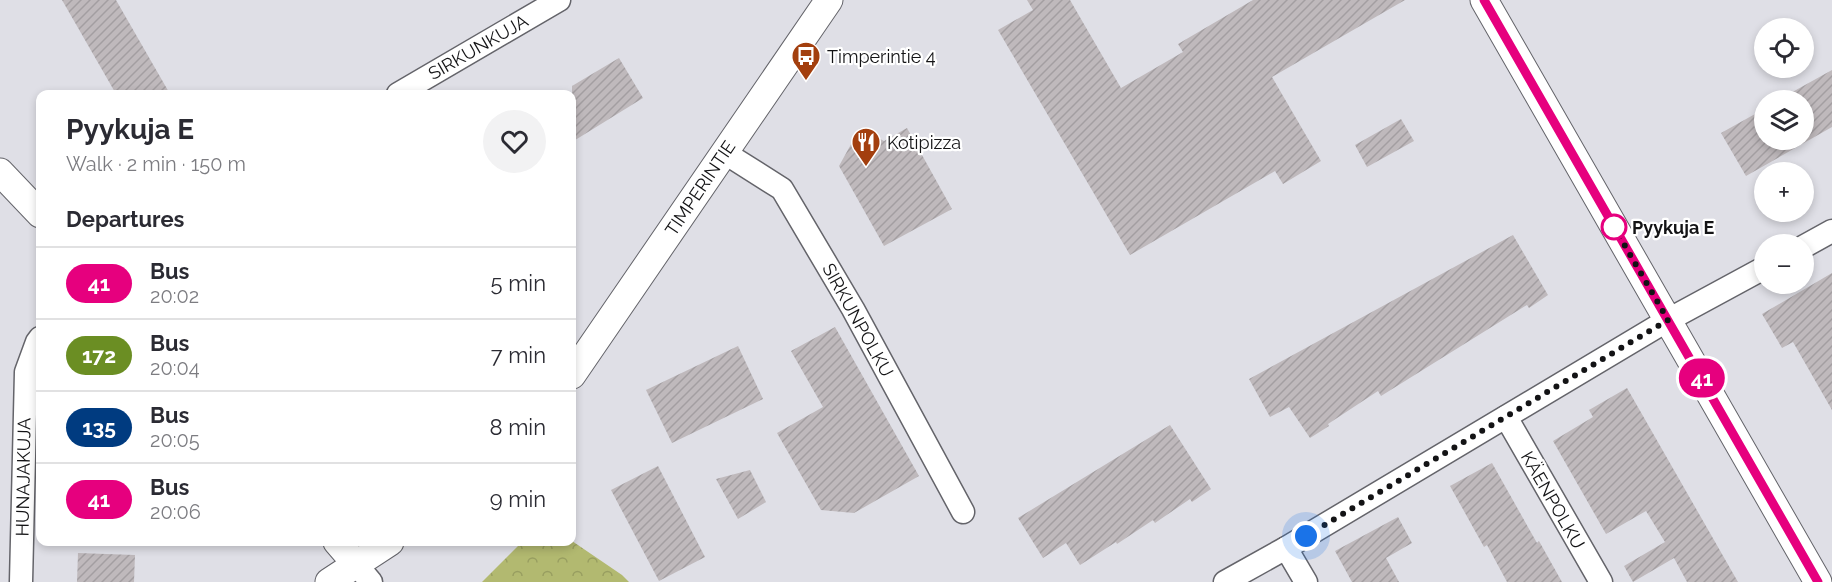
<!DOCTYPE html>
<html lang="en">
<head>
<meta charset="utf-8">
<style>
	body { margin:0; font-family:Raleway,sans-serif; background:#f2f2f3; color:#2b2b33; height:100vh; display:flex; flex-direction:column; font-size:22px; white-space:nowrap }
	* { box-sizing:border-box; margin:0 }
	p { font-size:20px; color:#7c7c81 }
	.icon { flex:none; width:33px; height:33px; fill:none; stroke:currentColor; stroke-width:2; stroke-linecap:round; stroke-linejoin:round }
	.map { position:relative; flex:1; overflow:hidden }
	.panel { position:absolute; left:36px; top:90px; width:540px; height:456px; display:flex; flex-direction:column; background:#fff; border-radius:12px; box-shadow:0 3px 9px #0003 }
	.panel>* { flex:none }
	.badge { padding:0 12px; border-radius:20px; font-size:21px; line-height:39px }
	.controls { position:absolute; left:1754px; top:18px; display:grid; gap:12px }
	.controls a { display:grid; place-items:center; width:60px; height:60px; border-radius:50%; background:#fff; box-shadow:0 3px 9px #0003; font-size:30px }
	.you { position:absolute; width:30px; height:30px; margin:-15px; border:4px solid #fff; border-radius:50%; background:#1a73e8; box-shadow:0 0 0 9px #1a73e833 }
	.map>.badge { position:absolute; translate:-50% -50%; box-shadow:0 0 0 3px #fff }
	h2 { padding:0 30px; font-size:22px; line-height:54px }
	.round { display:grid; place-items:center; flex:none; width:63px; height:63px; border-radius:32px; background:#f2f2f3 }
	.overview { display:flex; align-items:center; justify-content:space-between; height:102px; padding:0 30px }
	h1 { font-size:28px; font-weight:700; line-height:45px }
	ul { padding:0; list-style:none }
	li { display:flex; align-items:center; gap:18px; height:72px; padding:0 30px; border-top:2px solid #e1e1e2 }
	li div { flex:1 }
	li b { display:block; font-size:22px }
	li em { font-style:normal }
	li .badge { min-width:66px; font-weight:700; text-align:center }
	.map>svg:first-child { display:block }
	.forest { fill:url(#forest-crowns) }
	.building { fill:url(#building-hatch) }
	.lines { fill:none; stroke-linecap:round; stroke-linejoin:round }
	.minor-casing { stroke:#64646a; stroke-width:25 }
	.tertiary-casing { stroke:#64646a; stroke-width:29 }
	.minor { stroke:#fff; stroke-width:22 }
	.tertiary { stroke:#fff; stroke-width:27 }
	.line-casing { stroke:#fff; stroke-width:14 }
	.line { stroke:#e6007e; stroke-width:9 }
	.walk { stroke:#131315; stroke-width:6; stroke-dasharray:0 10.8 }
	.stop-dot { fill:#fff; stroke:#e6007e; stroke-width:3 }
	.labels { text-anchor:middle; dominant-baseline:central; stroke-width:4.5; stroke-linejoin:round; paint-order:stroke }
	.street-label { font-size:18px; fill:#131315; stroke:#fff }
	.poi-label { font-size:18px; fill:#131315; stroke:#fff; text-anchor:start }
	.stop-label { font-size:18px; font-weight:bold; fill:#131315; stroke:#fff; text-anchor:start }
</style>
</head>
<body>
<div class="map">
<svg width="1832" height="582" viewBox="0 0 1832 582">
	<defs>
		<pattern id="forest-crowns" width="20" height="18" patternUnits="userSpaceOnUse" patternTransform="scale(1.5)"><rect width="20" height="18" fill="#b2b970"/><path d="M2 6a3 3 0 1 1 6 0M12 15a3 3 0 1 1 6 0" fill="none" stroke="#989e60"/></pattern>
		<pattern id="building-hatch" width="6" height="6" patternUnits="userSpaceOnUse" patternTransform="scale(1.5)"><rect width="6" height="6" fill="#bfb9bc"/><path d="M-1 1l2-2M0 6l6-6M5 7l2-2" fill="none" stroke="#a39ea1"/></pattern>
	</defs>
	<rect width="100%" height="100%" fill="#dfdfe6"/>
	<!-- forest -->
	<polygon class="forest" points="572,541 622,575 629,582 482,582 522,542"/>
	<!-- building -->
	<g class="building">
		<polygon points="62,0 116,0 170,94 116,94"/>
		<polygon points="1027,0 1070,0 1121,88 1183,52 1178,44 1253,0 1405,0 1272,77 1321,161 1283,184 1275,171 1130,255 998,30 1033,10"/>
		<polygon points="619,58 643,98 572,142 572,86"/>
		<polygon points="1832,70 1832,127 1746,176 1721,133 1764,109 1764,140 1803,140 1803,100 1778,100"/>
		<polygon points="1401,119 1414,141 1367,167 1355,145"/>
		<polygon points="860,128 884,141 907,128 952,209 884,246 839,166"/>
		<polygon points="1513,235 1548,295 1529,308 1527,305 1381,396 1378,391 1328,424 1329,426 1310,438 1289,407 1270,417 1249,379"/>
		<polygon points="1832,273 1832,410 1793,342 1782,348 1762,314"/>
		<polygon points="835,327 919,476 854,513 821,510 777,433 823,407 791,351"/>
		<polygon points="738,346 763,399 672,443 646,390"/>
		<polygon points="1627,388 1738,582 1687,582 1674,558 1633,582 1624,566 1665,542 1646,511 1606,534 1553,441 1593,417 1589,410"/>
		<polygon points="1170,425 1211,489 1192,502 1190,499 1155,523 1153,520 1117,544 1116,542 1080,565 1066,543 1043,558 1018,518"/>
		<polygon points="1492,463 1537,543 1539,541 1562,582 1507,582 1487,545 1484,547 1450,486"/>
		<polygon points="658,466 705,557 659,581 611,490"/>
		<polygon points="750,470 766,502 738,519 716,479"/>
		<polygon points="1398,517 1412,543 1386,558 1399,582 1352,582 1335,551"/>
		<polygon points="78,553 135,555 134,582 77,582"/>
	</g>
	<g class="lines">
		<!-- minor casing -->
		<g class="minor-casing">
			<g id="minor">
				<polyline points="398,94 559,0"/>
				<polyline points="725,153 782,189 853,309 963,512"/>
				<polyline points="1803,247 1832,231"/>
				<polyline points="1506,417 1601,582"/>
				<polyline points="1286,548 1306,582"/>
				<polyline points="356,564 371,582"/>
				<polyline points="21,582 26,372 37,342 40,338"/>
				<polyline points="1225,582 1286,548 1668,320 1764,268"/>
			</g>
		</g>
		<!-- tertiary casing -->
		<g class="tertiary-casing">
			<g id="tertiary">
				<polyline points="1484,0 1818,582"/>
				<polyline points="0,172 40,214"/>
				<polyline points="572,375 829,0"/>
				<polyline points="337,542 356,564"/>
				<polyline points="329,582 390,542"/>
			</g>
		</g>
		<!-- minor -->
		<use href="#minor" class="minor"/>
		<!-- tertiary -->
		<use href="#tertiary" class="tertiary"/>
	</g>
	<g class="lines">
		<!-- line casing -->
		<g class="line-casing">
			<polyline id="line" points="1484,0 1818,582"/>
		</g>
		<!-- line -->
		<use href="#line" class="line"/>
		<!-- walk -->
		<polyline class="walk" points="1306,536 1668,320 1614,227"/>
	</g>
	<!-- icons -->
	<defs>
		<g id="bus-pin" transform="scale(1.5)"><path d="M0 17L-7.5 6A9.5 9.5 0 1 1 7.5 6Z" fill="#a33f0e" stroke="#fff"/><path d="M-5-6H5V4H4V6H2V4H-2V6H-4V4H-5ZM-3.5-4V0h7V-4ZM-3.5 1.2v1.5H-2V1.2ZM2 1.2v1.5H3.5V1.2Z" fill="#fff"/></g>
		<g id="restaurant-pin" transform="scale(1.5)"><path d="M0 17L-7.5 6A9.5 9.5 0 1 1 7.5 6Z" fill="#a33f0e" stroke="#fff"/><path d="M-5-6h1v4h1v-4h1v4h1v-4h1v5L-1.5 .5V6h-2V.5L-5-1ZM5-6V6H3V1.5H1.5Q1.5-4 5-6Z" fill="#fff"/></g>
	</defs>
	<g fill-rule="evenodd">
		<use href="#bus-pin" x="806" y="56"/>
		<use href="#restaurant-pin" x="866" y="142"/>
	</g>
	<!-- markers -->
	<circle class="stop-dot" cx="1614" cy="227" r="12"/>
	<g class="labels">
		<!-- street labels -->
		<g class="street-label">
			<text transform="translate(478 47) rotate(-30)">SIRKUNKUJA</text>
			<text transform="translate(700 188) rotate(-56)">TIMPERINTIE</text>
			<text transform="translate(858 320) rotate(61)">SIRKUNPOLKU</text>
			<text transform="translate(23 477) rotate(-89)">HUNAJAKUJA</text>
			<text transform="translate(1553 500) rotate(60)">KÄENPOLKU</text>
		</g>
		<!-- poi labels -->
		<g class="poi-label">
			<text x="827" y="56">Timperintie 4</text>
			<text x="887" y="142">Kotipizza</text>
		</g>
		<!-- stop labels -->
		<g class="stop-label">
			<text x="1632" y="227">Pyykuja E</text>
		</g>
	</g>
</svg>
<div class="controls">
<a><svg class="icon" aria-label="locate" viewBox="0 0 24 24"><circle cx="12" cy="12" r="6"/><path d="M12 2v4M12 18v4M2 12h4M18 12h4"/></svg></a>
<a><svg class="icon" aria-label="layers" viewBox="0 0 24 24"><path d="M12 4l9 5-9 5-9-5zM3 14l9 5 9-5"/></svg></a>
<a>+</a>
<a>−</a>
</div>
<div class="you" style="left:1306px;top:536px"></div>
<b class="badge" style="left:1702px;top:378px;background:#e6007e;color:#fff">41</b>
<section class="panel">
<div class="overview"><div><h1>Pyykuja E</h1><p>Walk · 2 min · 150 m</p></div><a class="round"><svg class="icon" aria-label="heart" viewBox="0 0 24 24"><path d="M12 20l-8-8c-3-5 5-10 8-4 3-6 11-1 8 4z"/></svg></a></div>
<h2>Departures</h2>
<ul>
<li><span class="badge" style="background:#e6007e;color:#fff">41</span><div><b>Bus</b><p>20:02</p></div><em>5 min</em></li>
<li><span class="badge" style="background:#6b8e23;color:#fff">172</span><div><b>Bus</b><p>20:04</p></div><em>7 min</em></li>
<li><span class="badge" style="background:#003b80;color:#fff">135</span><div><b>Bus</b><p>20:05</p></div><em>8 min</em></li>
<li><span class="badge" style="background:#e6007e;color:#fff">41</span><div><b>Bus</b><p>20:06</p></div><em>9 min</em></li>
</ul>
</section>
</div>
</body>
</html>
